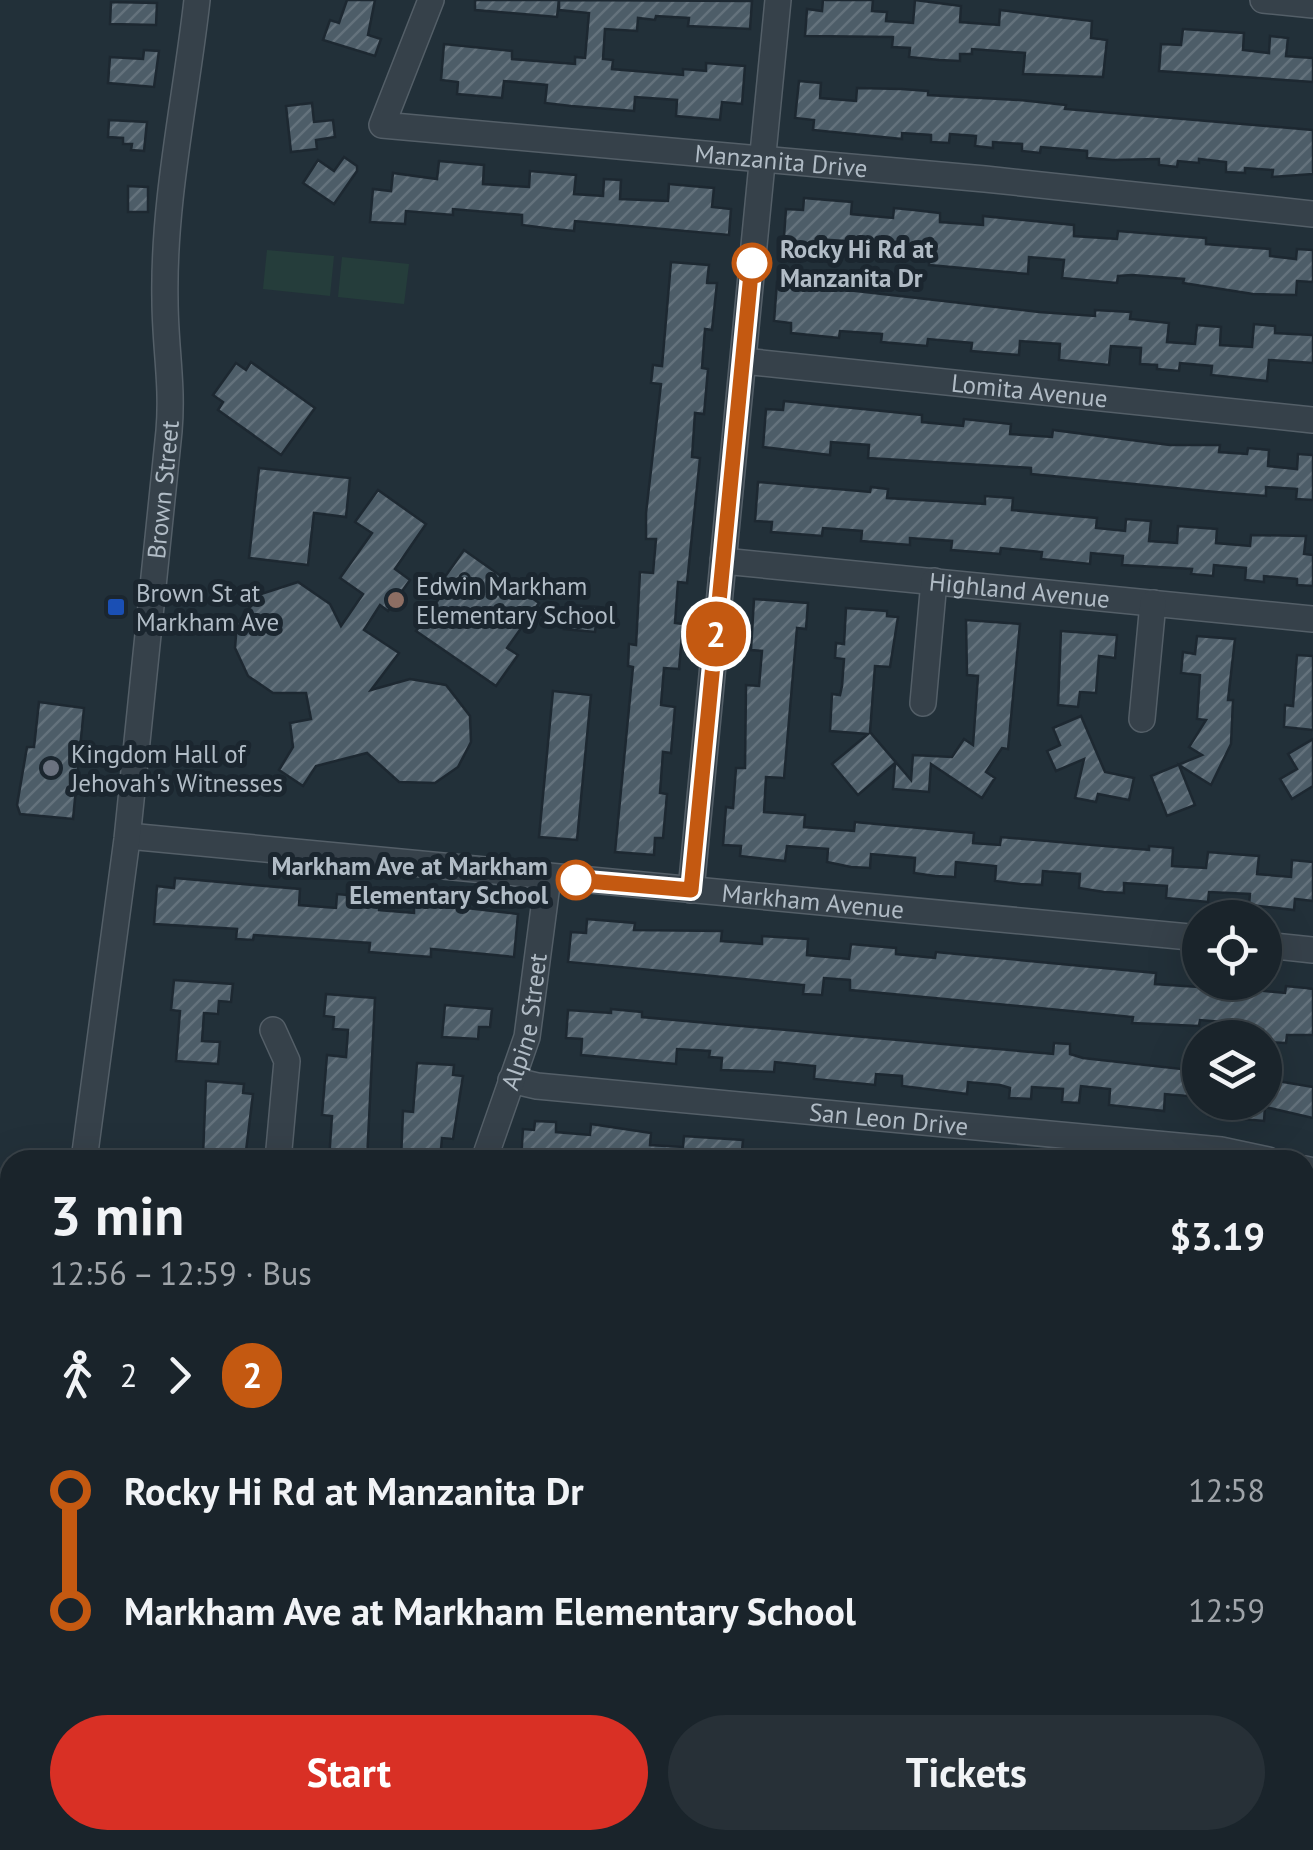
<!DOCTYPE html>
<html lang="en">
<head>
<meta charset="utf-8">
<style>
	body { margin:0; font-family:"PT Sans",sans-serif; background:#273037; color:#f1f3f6; height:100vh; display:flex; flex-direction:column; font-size:38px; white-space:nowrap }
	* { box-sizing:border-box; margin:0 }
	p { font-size:32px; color:#9fa4a9 }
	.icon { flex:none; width:55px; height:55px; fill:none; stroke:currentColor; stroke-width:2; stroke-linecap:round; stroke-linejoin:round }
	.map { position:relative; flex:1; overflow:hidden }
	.drawer { position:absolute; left:0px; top:1150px; width:1315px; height:700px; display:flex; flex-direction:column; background:#1a242b; border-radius:30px 30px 0 0; box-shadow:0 10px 40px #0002,0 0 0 2px #384147 }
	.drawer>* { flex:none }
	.badge { padding:0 20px; border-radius:32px; font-size:35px; line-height:65px }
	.controls { position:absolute; left:1182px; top:900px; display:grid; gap:20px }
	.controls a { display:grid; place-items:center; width:100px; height:100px; border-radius:50%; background:#1a242b; box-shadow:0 10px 40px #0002,0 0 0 2px #384147; font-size:50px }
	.map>.badge { position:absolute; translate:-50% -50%; box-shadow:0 0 0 5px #fff }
	.legs { display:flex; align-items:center; gap:15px; height:110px; padding:0 50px; font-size:32px }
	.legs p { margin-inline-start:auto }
	.head { display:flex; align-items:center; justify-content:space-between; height:170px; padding:0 50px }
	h1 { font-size:55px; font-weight:700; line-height:75px }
	.cta { display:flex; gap:20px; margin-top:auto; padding:20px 50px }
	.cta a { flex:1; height:115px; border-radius:60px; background:#d93025; color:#fff; font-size:40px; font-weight:700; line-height:115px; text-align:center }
	.cta a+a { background:#273037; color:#f1f3f6 }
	ul { padding:0 50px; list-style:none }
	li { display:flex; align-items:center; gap:35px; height:120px; font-size:38px }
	li i { display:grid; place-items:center; width:15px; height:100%; margin:0 12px; background:currentColor }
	li i::after { content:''; width:25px; height:25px; margin:-12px; border:8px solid; border-radius:50%; background:#1a242b }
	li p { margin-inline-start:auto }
	li:first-child i { background:linear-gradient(#0000 50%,currentColor 0) }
	li:last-child i { background:linear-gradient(currentColor 50%,#0000 0) }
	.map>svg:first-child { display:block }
	.grass { fill:url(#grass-dots) }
	.garden { fill:#253d3b }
	.building { fill:url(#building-hatch); stroke:#1d2831; stroke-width:2.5 }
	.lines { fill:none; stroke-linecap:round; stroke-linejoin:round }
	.minor-casing { stroke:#545f68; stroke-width:28 }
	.major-casing { stroke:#424d56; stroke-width:35 }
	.minor { stroke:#36414a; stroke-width:25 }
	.major { stroke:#54616a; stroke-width:32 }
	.line-1-casing { stroke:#fff; stroke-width:22 }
	.line-1 { stroke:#c45911; stroke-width:15 }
	.stop-1-dot { fill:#fff; stroke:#c45911; stroke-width:5 }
	.education-dot { fill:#8d6e63; stroke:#1b262f; stroke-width:4 }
	.transit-dot { fill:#1a4fb4; stroke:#1b262f; stroke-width:4 }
	.worship-dot { fill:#6b7280; stroke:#1b262f; stroke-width:4 }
	.labels { text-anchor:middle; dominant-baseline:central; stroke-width:10; stroke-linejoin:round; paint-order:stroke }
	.street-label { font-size:25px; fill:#b1bcc6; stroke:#1b262f }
	.stop-label { font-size:25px; font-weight:bold; fill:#b1bcc6; stroke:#1b262f; text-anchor:start }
	.poi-label { font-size:25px; fill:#b1bcc6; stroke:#1b262f; text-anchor:start }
</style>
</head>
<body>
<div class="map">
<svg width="1313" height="1850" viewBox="0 0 1313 1850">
	<defs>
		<pattern id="grass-dots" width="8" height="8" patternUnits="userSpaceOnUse" patternTransform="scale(2.5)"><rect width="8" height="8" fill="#253d3b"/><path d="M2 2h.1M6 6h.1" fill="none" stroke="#425756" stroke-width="1.8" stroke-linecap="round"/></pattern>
		<pattern id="building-hatch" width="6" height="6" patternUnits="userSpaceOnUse" patternTransform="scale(2.5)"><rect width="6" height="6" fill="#4d5d68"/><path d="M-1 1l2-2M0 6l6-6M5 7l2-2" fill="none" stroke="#64727c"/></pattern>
	</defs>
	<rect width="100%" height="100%" fill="#223039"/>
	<!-- grass -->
	<polygon class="grass" points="125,1840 490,1840 490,1850 127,1850"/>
	<!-- garden -->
	<g class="garden">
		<polygon points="267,250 334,256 330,296 263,289"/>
		<polygon points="342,257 409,264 404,304 338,297"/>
	</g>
	<!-- building -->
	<g class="building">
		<polygon points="347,0 375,0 368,35 381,39 375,56 323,40 330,20 339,23"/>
		<polygon points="475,0 559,0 557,17 475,10"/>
		<polygon points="559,0 752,1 750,29 688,26 689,18 656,16 655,20 638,18 637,31 605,29 603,59 613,60 612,69 683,75 683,69 706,71 706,63 745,66 742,104 722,102 720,120 676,116 677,100 635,97 634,111 571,106 545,103 547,85 504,81 502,98 457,94 458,82 441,80 444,44 512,51 512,59 575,64 575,57 585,58 589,13 559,10"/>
		<polygon points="823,0 873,0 872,11 887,12 886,21 913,23 915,0 961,6 960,22 999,25 1000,10 1092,21 1091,38 1107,40 1103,77 1023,74 1025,53 972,49 972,54 960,54 960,61 939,60 909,57 910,48 892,47 893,37 805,36 807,9 822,11"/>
		<polygon points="111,2 157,3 156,25 110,24"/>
		<polygon points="1183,29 1244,33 1243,50 1269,53 1270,36 1288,38 1286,56 1313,58 1313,82 1159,71 1161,44 1181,45"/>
		<polygon points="144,50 159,51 154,87 108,83 110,57 143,59"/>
		<polygon points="799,81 821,83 820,98 856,101 857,88 902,89 928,91 928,95 1020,100 1066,105 1065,109 1313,130 1313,174 1272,177 1273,170 1245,168 1245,173 1226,172 1226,162 1199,159 1199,163 1178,161 1177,167 1159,165 1159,159 1113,160 1087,158 1087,151 1041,147 1040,153 1022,151 1022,144 993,142 993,148 975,146 976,136 950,134 949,143 931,142 931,135 902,133 902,139 813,130 814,120 795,118"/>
		<polygon points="312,103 314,122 333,120 335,137 316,140 317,149 291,152 286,106"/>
		<polygon points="109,120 147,122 144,151 131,150 132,144 123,144 123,138 108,137"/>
		<polygon points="344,157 357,166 357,171 334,204 303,183 318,160 334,171"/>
		<polygon points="439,161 484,165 483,184 529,187 530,171 576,175 574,194 603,196 604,179 621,180 620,199 668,201 669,184 714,188 712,207 731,209 729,235 575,221 574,231 553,229 522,225 522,215 453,209 453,215 406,211 405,224 370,222 373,189 391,191 393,173 437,179"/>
		<polygon points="128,186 148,187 148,212 128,212"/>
		<polygon points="804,198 852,202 851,214 893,218 894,208 914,210 940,213 940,222 983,225 983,216 1003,218 1074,225 1074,236 1117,239 1118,231 1206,238 1206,244 1270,249 1270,256 1296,259 1297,249 1313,250 1313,282 1297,281 1296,295 1253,294 1183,283 1184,279 1132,275 1118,276 1117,283 1062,278 1064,260 1029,257 1028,274 929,265 930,246 896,243 894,260 842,256 844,241 816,239 815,252 783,250 786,209 803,210"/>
		<polygon points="671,262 709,265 707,283 717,283 712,330 705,329 702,368 708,369 704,414 695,413 692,457 700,458 687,583 678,582 675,623 683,624 679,669 664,668 661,705 675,707 671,753 663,752 660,793 667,794 663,838 655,838 654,855 615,852 633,667 628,666 629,644 636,645 640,572 653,573 656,539 646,539 646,513 661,384 651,383 653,365 662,366"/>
		<polygon points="777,282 1039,312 1095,316 1095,310 1131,312 1130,319 1169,323 1167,342 1195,344 1197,325 1221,327 1220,345 1252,347 1254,324 1275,326 1275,333 1313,335 1313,363 1269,360 1267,381 1211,375 1212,366 1180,363 1179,371 1157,369 1157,365 1140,364 1141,348 1111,346 1109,365 1059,360 1060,344 1020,341 1019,355 971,351 972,343 928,339 927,346 881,342 882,334 840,331 839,338 791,333 791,323 774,321"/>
		<polygon points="251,362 315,408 281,455 218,410 223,402 213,395 236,363 246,370"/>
		<polygon points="784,401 922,415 922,422 963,426 964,419 1011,424 1010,434 1052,437 1053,430 1170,445 1220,445 1219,452 1247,454 1248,448 1269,450 1268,466 1297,469 1298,454 1313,455 1313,500 1296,499 1297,489 1266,487 1266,496 1216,492 1031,474 1031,468 868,458 869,445 831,442 830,455 763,447 766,409 783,410"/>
		<polygon points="259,468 350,478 346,517 314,513 308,565 249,558"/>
		<polygon points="758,482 870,492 871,487 888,489 887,498 937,501 985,504 985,496 1013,498 1012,510 1097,518 1096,528 1125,531 1126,519 1151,521 1149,541 1177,543 1178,526 1217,529 1216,543 1250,546 1251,535 1306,536 1304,554 1313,555 1313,586 1297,585 1297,579 1264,576 1264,582 1245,580 1246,568 1214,565 1213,576 1191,574 1192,569 1122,565 1123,556 1091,553 1090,564 1041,559 1042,552 1001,548 1000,554 951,550 952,541 910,538 910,545 861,541 862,531 823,528 822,536 771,532 772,522 755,521"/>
		<polygon points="378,490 426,524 395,569 410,580 388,611 380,605 364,630 399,653 371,690 410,679 446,685 470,716 471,742 458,767 435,783 399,782 367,753 316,766 303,786 279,770 293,747 290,723 311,719 306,693 273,693 248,676 235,648 237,623 261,594 298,582 330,604 341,626 363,594 340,578 372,533 355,522"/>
		<polygon points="464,550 539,603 507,648 518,655 496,686 416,631 448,586 442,581"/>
		<polygon points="754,599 808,603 806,629 797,628 784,778 766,777 764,812 805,815 804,827 854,831 855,822 974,833 973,843 1000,845 1001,837 1149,850 1149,846 1173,848 1172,866 1206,868 1208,852 1259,856 1257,874 1291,877 1292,860 1313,862 1313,901 1295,899 1294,910 1249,905 1250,894 1209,892 1208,902 1166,898 1167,886 1124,883 1124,893 1104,892 1079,888 1080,874 1043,871 1042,885 1020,884 995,881 996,866 956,862 955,877 935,876 914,873 915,858 871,854 870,868 851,867 827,862 828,849 787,846 785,861 740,856 741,846 723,845 726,807 733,808 736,768 745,768 746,685 759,686 762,651 751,650"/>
		<polygon points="566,605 598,607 595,632 564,629"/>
		<polygon points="846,608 887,611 887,616 898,617 890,667 875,666 870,732 911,780 913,755 952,757 964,739 973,745 978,676 967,675 966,620 1020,624 1008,749 1002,748 986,772 995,778 982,798 931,764 929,792 893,789 895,763 858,795 832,764 868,734 830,731 832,694 840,695 842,686 844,659 835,658 836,643 844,644"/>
		<polygon points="1061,631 1117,635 1115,658 1099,656 1096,693 1080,692 1078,707 1058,705"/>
		<polygon points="1197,636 1235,639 1228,700 1233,700 1231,744 1211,785 1179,765 1195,805 1167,816 1151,776 1202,755 1189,747 1206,720 1197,719 1200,675 1181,673 1183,652 1195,654"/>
		<polygon points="1297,655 1313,656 1313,730 1284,727 1285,705 1293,706"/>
		<polygon points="553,691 591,695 577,840 539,837"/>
		<polygon points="39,702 84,708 73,819 20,814 17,805 27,747 34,747"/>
		<polygon points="1081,716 1105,772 1134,778 1129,800 1098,794 1096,802 1075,798 1084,759 1056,771 1047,751 1060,745 1053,728"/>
		<polygon points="1313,739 1313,786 1292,799 1280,779 1297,769 1288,754"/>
		<polygon points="175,878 300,889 299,905 336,908 337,894 380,898 379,910 414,913 414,902 518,914 514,957 431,949 431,957 405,955 369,952 370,943 254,935 253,940 236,939 237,929 154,924 157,886 174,888"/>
		<polygon points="587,919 635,923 634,930 722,931 721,941 762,944 762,936 808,939 807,955 849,959 851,944 896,948 896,954 935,958 936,952 1156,973 1155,984 1198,987 1198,982 1245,982 1244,989 1285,993 1286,986 1306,988 1313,989 1313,1035 1287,1035 1286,1043 1265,1042 1263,1030 1234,1027 1234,1023 1200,1020 1199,1026 1132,1023 1133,1017 850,990 850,980 824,978 822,995 803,994 804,985 568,962 571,932 586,933"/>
		<polygon points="174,980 233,984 231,1002 219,1001 218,1014 204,1013 202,1041 220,1042 218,1064 176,1061 180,1011 171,1010"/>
		<polygon points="326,994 375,998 367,1160 329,1160 332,1116 322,1115 327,1055 346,1057 348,1030 333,1029 334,1017 324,1016"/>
		<polygon points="445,1005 492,1009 490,1027 479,1027 478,1039 442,1037"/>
		<polygon points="611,1009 642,1012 642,1017 1053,1054 1054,1043 1070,1044 1070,1054 1083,1058 1200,1071 1200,1097 1165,1094 1164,1111 1109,1105 1110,1089 1081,1086 1079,1103 1062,1102 1063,1089 1032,1087 1031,1099 1009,1098 1010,1088 1000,1085 968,1082 967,1094 902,1086 902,1076 876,1074 875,1085 814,1079 815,1066 775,1062 774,1072 721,1070 722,1058 709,1057 710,1051 677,1049 676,1064 581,1055 582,1039 566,1038 568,1010 611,1013"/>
		<polygon points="417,1063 454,1065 453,1075 463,1076 453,1139 442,1138 440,1160 401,1160 403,1111 413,1112"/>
		<polygon points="1265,1079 1313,1087 1313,1118 1265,1107 1264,1121 1209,1116 1210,1102 1265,1102"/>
		<polygon points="206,1081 244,1084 243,1093 253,1094 246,1151 228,1150 227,1158 203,1156"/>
		<polygon points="535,1121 556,1122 556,1132 590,1135 591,1124 651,1133 650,1145 683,1147 684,1136 743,1140 741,1160 521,1160 523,1129 534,1130"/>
	</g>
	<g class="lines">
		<!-- minor casing -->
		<g class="minor-casing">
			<g id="minor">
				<path id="s1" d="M431,0l-49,125 603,54 328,35"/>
				<polyline points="1263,0 1313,5"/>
				<path id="s2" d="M743,361l570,59"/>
				<path id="s3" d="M723,561l590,58"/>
				<polyline points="923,703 934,581"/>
				<polyline points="1142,719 1153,603"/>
				<path id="s4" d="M128,836l1072,102"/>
				<polyline points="691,890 778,0"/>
				<polyline points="1265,945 1313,950"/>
				<polyline points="273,1030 287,1061 278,1160"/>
				<path id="s5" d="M511,1080l26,6 684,64 47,10"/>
				<path id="s6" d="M84,1160l43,-321 42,-408c4,-47 -4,-85 -4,-131 -2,-100 21,-201 32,-300"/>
				<path id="s7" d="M484,1160l43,-123 21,-160"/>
				<polyline points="1305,1169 1313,1171"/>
				<polyline points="1305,1499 1313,1506"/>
				<polyline points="0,1505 10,1493"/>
				<polyline points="1305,1816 1313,1790"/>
				<polyline points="883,1840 895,1850"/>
				<polyline points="498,1850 499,1840"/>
				<polyline points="1030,1850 1034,1840"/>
				<polyline points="1294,1850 1297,1840"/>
			</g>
		</g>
		<!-- major casing -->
		<g class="major-casing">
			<g id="major">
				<polyline points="0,1702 10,1730"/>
				<polyline points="37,1840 38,1850"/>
			</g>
		</g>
		<!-- minor -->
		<use href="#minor" class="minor"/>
		<!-- major -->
		<use href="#major" class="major"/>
	</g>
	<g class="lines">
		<!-- line-1 casing -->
		<g class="line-1-casing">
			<polyline id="line-1" points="576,880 691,890 752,263"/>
		</g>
		<!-- line-1 -->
		<use href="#line-1" class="line-1"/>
	</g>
	<!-- markers -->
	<g class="stop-1-dot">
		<circle cx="752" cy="263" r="18"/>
		<circle cx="576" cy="880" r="18"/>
	</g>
	<circle class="education-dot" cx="396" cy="600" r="10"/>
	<rect class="transit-dot" x="106" y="597" width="20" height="20" rx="5"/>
	<circle class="worship-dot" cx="51" cy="768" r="10"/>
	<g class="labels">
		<!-- street labels -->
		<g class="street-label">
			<text stroke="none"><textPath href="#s1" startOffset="535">Manzanita Drive</textPath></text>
			<text stroke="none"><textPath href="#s2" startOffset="288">Lomita Avenue</textPath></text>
			<text stroke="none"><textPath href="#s6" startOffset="675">Brown Street</textPath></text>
			<text stroke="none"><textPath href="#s3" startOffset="298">Highland Avenue</textPath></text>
			<text stroke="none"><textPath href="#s4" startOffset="688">Markham Avenue</textPath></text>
			<text stroke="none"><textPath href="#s7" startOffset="145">Alpine Street</textPath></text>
			<text stroke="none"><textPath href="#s5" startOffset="380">San Leon Drive</textPath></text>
		</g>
		<!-- stop labels -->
		<g class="stop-label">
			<text x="780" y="249">Rocky Hi Rd at<tspan x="780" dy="29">Manzanita Dr</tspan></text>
			<text x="548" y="866" text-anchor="end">Markham Ave at Markham<tspan x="548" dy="29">Elementary School</tspan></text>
		</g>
		<!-- poi labels -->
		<g class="poi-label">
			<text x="416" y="586">Edwin Markham<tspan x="416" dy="29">Elementary School</tspan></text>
			<text x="136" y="593">Brown St at<tspan x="136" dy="29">Markham Ave</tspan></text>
			<text x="71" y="754">Kingdom Hall of<tspan x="71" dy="29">Jehovah's Witnesses</tspan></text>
		</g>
	</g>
</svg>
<div class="controls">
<a><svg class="icon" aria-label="locate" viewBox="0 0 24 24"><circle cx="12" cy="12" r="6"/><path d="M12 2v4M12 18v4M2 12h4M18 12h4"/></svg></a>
<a><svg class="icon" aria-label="layers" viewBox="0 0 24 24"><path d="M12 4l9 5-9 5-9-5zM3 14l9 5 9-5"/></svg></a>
</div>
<b class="badge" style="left:716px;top:634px;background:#c45911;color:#fff">2</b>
<section class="drawer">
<div class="head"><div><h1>3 min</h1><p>12:56 – 12:59 · Bus</p></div><b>$3.19</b></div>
<div class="legs"><svg class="icon" aria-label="walk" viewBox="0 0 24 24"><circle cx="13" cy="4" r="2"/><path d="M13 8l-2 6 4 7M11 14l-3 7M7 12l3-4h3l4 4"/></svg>2<svg class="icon" aria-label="forward" viewBox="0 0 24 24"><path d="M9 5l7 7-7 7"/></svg><b class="badge" style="background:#c45911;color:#fff">2</b></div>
<ul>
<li><i style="color:#c45911"></i><b>Rocky Hi Rd at Manzanita Dr</b><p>12:58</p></li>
<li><i style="color:#c45911"></i><b>Markham Ave at Markham Elementary School</b><p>12:59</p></li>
</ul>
<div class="cta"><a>Start</a><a>Tickets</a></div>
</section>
</div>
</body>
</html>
